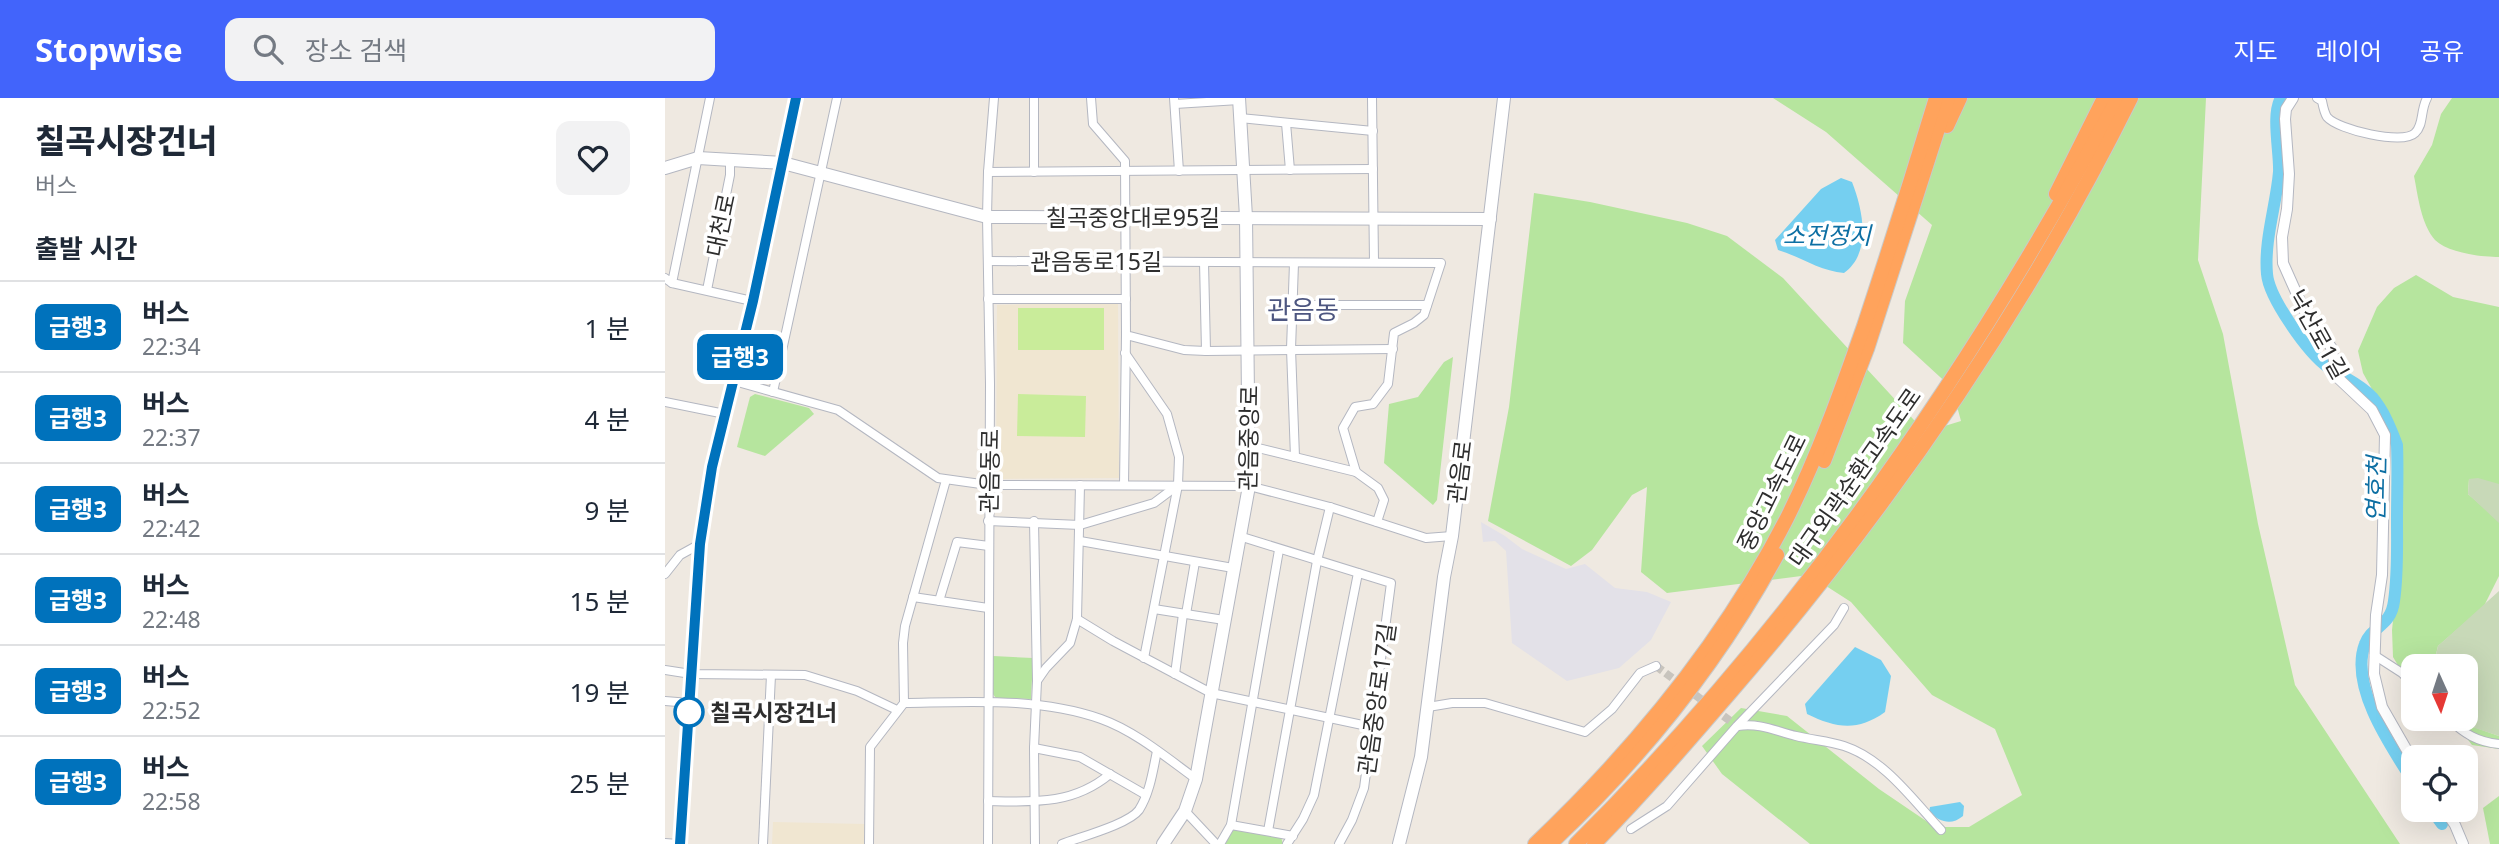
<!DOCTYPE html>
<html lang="ko">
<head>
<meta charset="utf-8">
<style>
	body { margin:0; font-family:"Noto Sans","Noto Sans KR",sans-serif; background:#f2f2f3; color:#1f2937; height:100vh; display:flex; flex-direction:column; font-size:26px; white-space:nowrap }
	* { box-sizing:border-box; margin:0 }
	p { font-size:23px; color:#747a83 }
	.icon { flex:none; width:38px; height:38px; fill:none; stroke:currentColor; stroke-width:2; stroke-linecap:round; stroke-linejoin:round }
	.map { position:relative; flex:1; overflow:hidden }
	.details { display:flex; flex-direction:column; background:#fff; width:665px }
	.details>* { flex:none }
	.badge { padding:0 14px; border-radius:10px; font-size:24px; line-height:46px }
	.needle { width:46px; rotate:177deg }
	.fabs { position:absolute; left:1736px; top:556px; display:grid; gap:14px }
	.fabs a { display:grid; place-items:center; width:77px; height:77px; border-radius:14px; background:#fff; box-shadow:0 7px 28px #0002; font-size:35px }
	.map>.badge { position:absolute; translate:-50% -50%; box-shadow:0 0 0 4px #fff }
	h2 { padding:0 35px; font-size:26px; line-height:63px }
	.round { display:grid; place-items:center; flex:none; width:74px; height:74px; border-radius:14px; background:#f2f2f3 }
	.summary { display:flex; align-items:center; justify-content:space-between; height:119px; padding:0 35px }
	h1 { font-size:33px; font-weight:800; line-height:52px }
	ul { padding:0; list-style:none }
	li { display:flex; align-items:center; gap:21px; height:91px; padding:0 35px; border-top:2px solid #e0e1e3 }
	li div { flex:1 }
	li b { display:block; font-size:26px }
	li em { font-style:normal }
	li .badge { min-width:77px; font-weight:700; text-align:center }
	header { display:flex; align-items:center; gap:42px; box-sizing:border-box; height:98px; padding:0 35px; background:#4264fb; color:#fff }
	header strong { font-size:33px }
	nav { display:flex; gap:38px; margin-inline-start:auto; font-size:24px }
	.search { width:490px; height:63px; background:#f2f2f3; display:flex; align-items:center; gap:18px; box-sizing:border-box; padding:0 24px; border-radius:14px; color:#747a83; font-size:26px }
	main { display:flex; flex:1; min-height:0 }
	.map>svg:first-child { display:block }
	.industrial { fill:#e3e1e8 }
	.education { fill:#f0e6d1 }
	.green { fill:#b6e59e }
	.cemetery { fill:#c8d9b8 }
	.pitch { fill:#c9ec9a }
	.water { fill:#75cff0 }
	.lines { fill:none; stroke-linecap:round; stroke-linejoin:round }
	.river { stroke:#75cff0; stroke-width:12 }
	.minor-tunnel { stroke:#c8c4bd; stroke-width:8; stroke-dasharray:8 4; stroke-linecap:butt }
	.minor-casing { stroke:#b4b7c1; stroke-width:10 }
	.tertiary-casing { stroke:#b4b7c1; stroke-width:12 }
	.secondary-casing { stroke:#b4b7c1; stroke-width:14 }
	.primary-casing { stroke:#c9c9c9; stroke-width:14 }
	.motorway-casing { stroke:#c9c9c9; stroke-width:16 }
	.minor { stroke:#fff; stroke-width:8 }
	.tertiary { stroke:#fff; stroke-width:10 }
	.secondary { stroke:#fff; stroke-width:12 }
	.primary { stroke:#f2d163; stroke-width:12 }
	.motorway { stroke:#ffa35c; stroke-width:14 }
	.line-casing { stroke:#fff; stroke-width:16 }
	.line { stroke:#0072bc; stroke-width:10 }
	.stop-dot { fill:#fff; stroke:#0072bc; stroke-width:3.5 }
	.labels { text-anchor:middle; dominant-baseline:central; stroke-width:7; stroke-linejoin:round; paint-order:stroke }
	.street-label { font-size:23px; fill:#2e2e2e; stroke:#fff }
	.stop-label { font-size:23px; font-weight:bold; fill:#2e2e2e; stroke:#fff; text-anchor:start }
	.water-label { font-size:24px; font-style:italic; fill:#0d6fa3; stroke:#fff }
	.quarter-label { font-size:26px; fill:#4d5680; stroke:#fff }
</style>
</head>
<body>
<header>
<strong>Stopwise</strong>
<div class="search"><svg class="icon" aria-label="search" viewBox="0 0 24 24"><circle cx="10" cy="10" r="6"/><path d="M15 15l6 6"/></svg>장소 검색</div>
<nav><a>지도</a><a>레이어</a><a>공유</a></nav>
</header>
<main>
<section class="details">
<div class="summary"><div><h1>칠곡시장건너</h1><p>버스</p></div><a class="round"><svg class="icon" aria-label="heart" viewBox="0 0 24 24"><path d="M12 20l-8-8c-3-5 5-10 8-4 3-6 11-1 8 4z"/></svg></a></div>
<h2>출발 시간</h2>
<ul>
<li><span class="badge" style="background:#0072bc;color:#fff">급행3</span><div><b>버스</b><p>22:34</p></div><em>1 분</em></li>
<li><span class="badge" style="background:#0072bc;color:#fff">급행3</span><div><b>버스</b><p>22:37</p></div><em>4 분</em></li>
<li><span class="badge" style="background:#0072bc;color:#fff">급행3</span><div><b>버스</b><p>22:42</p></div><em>9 분</em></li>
<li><span class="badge" style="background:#0072bc;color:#fff">급행3</span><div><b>버스</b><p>22:48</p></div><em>15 분</em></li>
<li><span class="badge" style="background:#0072bc;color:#fff">급행3</span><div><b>버스</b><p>22:52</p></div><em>19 분</em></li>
<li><span class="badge" style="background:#0072bc;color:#fff">급행3</span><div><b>버스</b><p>22:58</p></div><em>25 분</em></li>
</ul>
</section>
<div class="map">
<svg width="1834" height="746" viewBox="0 0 1834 746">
	<rect width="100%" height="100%" fill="#efe9e1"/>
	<!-- industrial -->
	<polygon class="industrial" points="816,424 840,438 857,451 901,471 920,466 950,490 982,494 1006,504 986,542 954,570 902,583 847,545 841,453 830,443 818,444"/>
	<!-- education -->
	<g class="education">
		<polygon points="453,204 454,380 331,381 332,207"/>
		<polygon points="108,724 201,726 201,746 107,746"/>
	</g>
	<!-- green -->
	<g class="green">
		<polygon points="1108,0 1541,0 1533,162 1558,236 1593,426 1630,587 1735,746 1145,746 1057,676 1037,648 1076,610 1122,618 1214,691 1270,729 1304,729 1357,697 1330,631 1267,597 1186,504 1144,477 1002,495 976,474 982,389 967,397 927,452 906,468 823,423 844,309 869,95 925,104 1022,125 1062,138 1118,180 1260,334 1296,323 1287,290 1238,245 1240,203 1267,127 1161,34"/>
		<path d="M1787,0h47v159c-17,0 -51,-4 -64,-17 -14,-16 -17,-44 -21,-64l18,-31 9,-31z"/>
		<polygon points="1751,177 1788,199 1834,209 1834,387 1804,381 1803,396 1834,423 1834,478 1819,508 1773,548 1768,569 1748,569 1748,592 1728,559 1727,532 1733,476 1736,343 1698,275 1693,253 1712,209 1729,190"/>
		<polygon points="788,259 772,402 768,407 719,365 724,306 753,299 779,264"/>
		<polygon points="90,296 144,310 149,316 100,358 72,349 85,299"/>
		<polygon points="328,558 368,560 366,601 331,600 327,595"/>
		<polygon points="1768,621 1786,621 1834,638 1834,651 1807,647 1797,634"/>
		<polygon points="1834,698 1834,746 1825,746 1818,710"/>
		<polygon points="570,730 616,739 618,746 559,746"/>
	</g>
	<!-- cemetery -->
	<g class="cemetery">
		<polygon points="1813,380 1834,386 1834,425 1803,396 1804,381"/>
		<polygon points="1834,493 1834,638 1786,622 1801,621 1801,569 1768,569 1773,548"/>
	</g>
	<!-- pitch -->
	<g class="pitch">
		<rect x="353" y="210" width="86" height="42"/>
		<polygon points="353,296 421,298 420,339 352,338"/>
	</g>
	<!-- water -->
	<g class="water">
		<path d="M1176,80l11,4c11,28 20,71 -8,91 -24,-2 -43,-16 -66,-23l-3,-10 46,-51z"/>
		<path d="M1190,549l26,13 10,16 -6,36c-28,20 -49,16 -78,2l-2,-10z"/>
		<path d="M1295,704l4,4 -1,10c-12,10 -23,6 -34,-4l1,-5z"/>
	</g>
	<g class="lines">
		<!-- river -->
		<g class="river">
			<path d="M1616,0c-10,16 -1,55 -2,74 -3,34 -15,68 -12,102 2,24 41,79 61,93 14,10 32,17 44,30 12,14 19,32 25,48 1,25 0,50 0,75 0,27 1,54 -3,81 -3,26 -23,25 -29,43 -16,42 26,103 48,137"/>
			<polyline points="1767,712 1777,726"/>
		</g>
		<!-- minor-tunnel -->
		<polyline class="minor-tunnel" points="991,568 1072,628"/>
		<!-- minor casing -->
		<g class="minor-casing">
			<g id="minor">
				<polyline points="426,0 428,26 460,63 461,237 519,252 541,253 728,251"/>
				<polyline points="509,0 514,73"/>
				<polyline points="707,0 709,164"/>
				<path d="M1652,0l5,3c1,5 2,11 5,16 11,13 76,28 88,16 9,-8 5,-22 12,-35"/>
				<polyline points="510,6 574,2"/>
				<polyline points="575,20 708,33"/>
				<polyline points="621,25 625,72"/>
				<polyline points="323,74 708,71"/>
				<polyline points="369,74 369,0"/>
				<polyline points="323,163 776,165 759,217 749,225 729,235 723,286 708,306 690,309 678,330 691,374 713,390 719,402 712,424"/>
				<polyline points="539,164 541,253"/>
				<polyline points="629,165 626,251 630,359"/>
				<polyline points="0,180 7,185 45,0"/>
				<polyline points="7,185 87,203"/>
				<polyline points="42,192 65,77 65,61"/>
				<polyline points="323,201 461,201"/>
				<polyline points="629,207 762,207"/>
				<polyline points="460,255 502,316 514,359 513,387 479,560"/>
				<polyline points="69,283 173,312 273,380 323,387 584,388 665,409 761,440 787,438"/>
				<polyline points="108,294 172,0"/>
				<polyline points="0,304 60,316"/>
				<polyline points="585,348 691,374"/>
				<polyline points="459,387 461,237"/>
				<polyline points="323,423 415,427 489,405 513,387"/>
				<polyline points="369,423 372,583"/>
				<polyline points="574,438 726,485 699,690 687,722 674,746"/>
				<polyline points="415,443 568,470"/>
				<polyline points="0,476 15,457 35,446"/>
				<polyline points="248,499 323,510"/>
				<polyline points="274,503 292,444 324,448"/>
				<polyline points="489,511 559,522"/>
				<polyline points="521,516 530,464"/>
				<polyline points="412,521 448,543 546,595 707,629"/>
				<polyline points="1709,557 1737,575 1748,586"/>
				<polyline points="0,572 26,576 140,577 192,593 232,612"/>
				<polyline points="510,576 518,516"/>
				<polyline points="0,603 25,605"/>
				<path d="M239,605c66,-1 134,-6 197,16 34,12 66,39 95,60"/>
				<polyline points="763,609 787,605 820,605 920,634 947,611 975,575 991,568"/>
				<path d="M1784,621c15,15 29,23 50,25"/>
				<path d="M1073,628c23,-3 37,5 58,10 16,4 33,5 48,10 40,13 69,54 97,84"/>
				<polyline points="369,650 415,659 481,697"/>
				<path d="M323,703c45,1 85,4 122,-27"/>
				<polyline points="520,713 551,746"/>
				<polyline points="566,727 628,738"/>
				<polyline points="966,731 1002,708 1072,628 1169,527 1179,510"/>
				<polyline points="603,733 652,463 665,409"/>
				<polyline points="0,745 13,746"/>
				<polyline points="98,746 106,577"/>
				<polyline points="204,746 205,649 239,605 238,545 240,528 281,382"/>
				<polyline points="323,746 325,286 322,119 323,74 329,0"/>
				<polyline points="370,746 369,650 372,583 381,570 405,545 412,521 415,387"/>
				<path d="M397,746c18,-7 67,-20 77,-34 11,-17 14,-40 18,-59"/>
				<polyline points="555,746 566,727 614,452"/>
				<polyline points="622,746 638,721 649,697 693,475"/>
			</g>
		</g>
		<!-- tertiary casing -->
		<g class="tertiary-casing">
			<g id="tertiary">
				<polyline points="1628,0 1621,11 1620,21 1624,76 1622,111 1617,139 1618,165 1639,212 1666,249 1673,280 1707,312 1720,337 1717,477 1711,517 1709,576 1717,609 1748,663"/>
				<polyline points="1780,712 1790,727 1798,746"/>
			</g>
		</g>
		<!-- secondary casing -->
		<g class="secondary-casing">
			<g id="secondary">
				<polyline points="0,70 33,60 118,65 322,119 825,121"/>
				<polyline points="498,746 520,713 531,681 584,388 581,119 574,0"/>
				<polyline points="734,746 756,659 779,479 787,438 839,0"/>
			</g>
		</g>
		<!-- primary casing -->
		<g class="primary-casing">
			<polyline id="primary" points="15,746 35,446 47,369 91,188 131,0"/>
		</g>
		<!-- motorway casing -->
		<g class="motorway-casing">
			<g id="motorway">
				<polyline points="1282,28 1295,0"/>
				<polyline points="1391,96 1439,0"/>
				<polyline points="1159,363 1202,251 1283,0"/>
				<path d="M870,746c100,-95 189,-203 252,-326 31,-62 54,-127 77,-192 25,-76 49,-152 72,-228"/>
				<path d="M885,746c90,-84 168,-181 227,-289"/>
				<path d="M911,746c218,-217 397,-475 542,-746"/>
				<path d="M929,746c47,-48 91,-99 135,-150 157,-182 295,-380 402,-596"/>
			</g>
		</g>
		<!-- minor -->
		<use href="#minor" class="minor"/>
		<!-- tertiary -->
		<use href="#tertiary" class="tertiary"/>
		<!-- secondary -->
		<use href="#secondary" class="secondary"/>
		<!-- primary -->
		<use href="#primary" class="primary"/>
		<!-- motorway -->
		<use href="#motorway" class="motorway"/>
	</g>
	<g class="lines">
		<!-- line casing -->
		<g class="line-casing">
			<polyline id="line" points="15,746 35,446 47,369 88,203 131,0"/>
		</g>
		<!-- line -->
		<use href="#line" class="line"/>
	</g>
	<!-- markers -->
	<circle class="stop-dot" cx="24" cy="614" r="14"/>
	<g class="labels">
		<!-- street labels -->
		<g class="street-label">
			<text x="468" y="119">칠곡중앙대로95길</text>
			<text transform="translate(55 127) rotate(-78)">대천로</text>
			<text x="431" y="163">관음동로15길</text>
			<text transform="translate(1654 236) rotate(61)">낙산로1길</text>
			<text transform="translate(583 340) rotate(-89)">관음중앙로</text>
			<text transform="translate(324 373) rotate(-89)">관음동로</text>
			<text transform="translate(794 374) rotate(-83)">관음로</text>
			<text transform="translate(1189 379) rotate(-55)">대구외곽순환고속도로</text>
			<text transform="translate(1106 394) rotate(-64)">중앙고속도로</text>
			<text transform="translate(711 601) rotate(-82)">관음중앙로17길</text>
		</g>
		<!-- stop labels -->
		<g class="stop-label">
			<text x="45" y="614">칠곡시장건너</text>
		</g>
		<!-- water labels -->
		<g class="water-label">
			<text x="1162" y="136">소전정지</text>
			<text transform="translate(1710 391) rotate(-89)">연호천</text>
		</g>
		<!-- quarter labels -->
		<g class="quarter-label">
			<text x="638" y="211">관음동</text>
		</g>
	</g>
</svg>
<div class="fabs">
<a><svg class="needle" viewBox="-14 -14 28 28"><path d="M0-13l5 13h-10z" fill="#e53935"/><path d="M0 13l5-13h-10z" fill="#747a83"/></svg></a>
<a><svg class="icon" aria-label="locate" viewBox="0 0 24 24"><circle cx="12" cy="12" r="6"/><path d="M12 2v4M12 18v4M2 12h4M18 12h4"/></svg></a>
</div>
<b class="badge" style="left:75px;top:259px;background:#0072bc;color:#fff">급행3</b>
</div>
</main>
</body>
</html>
